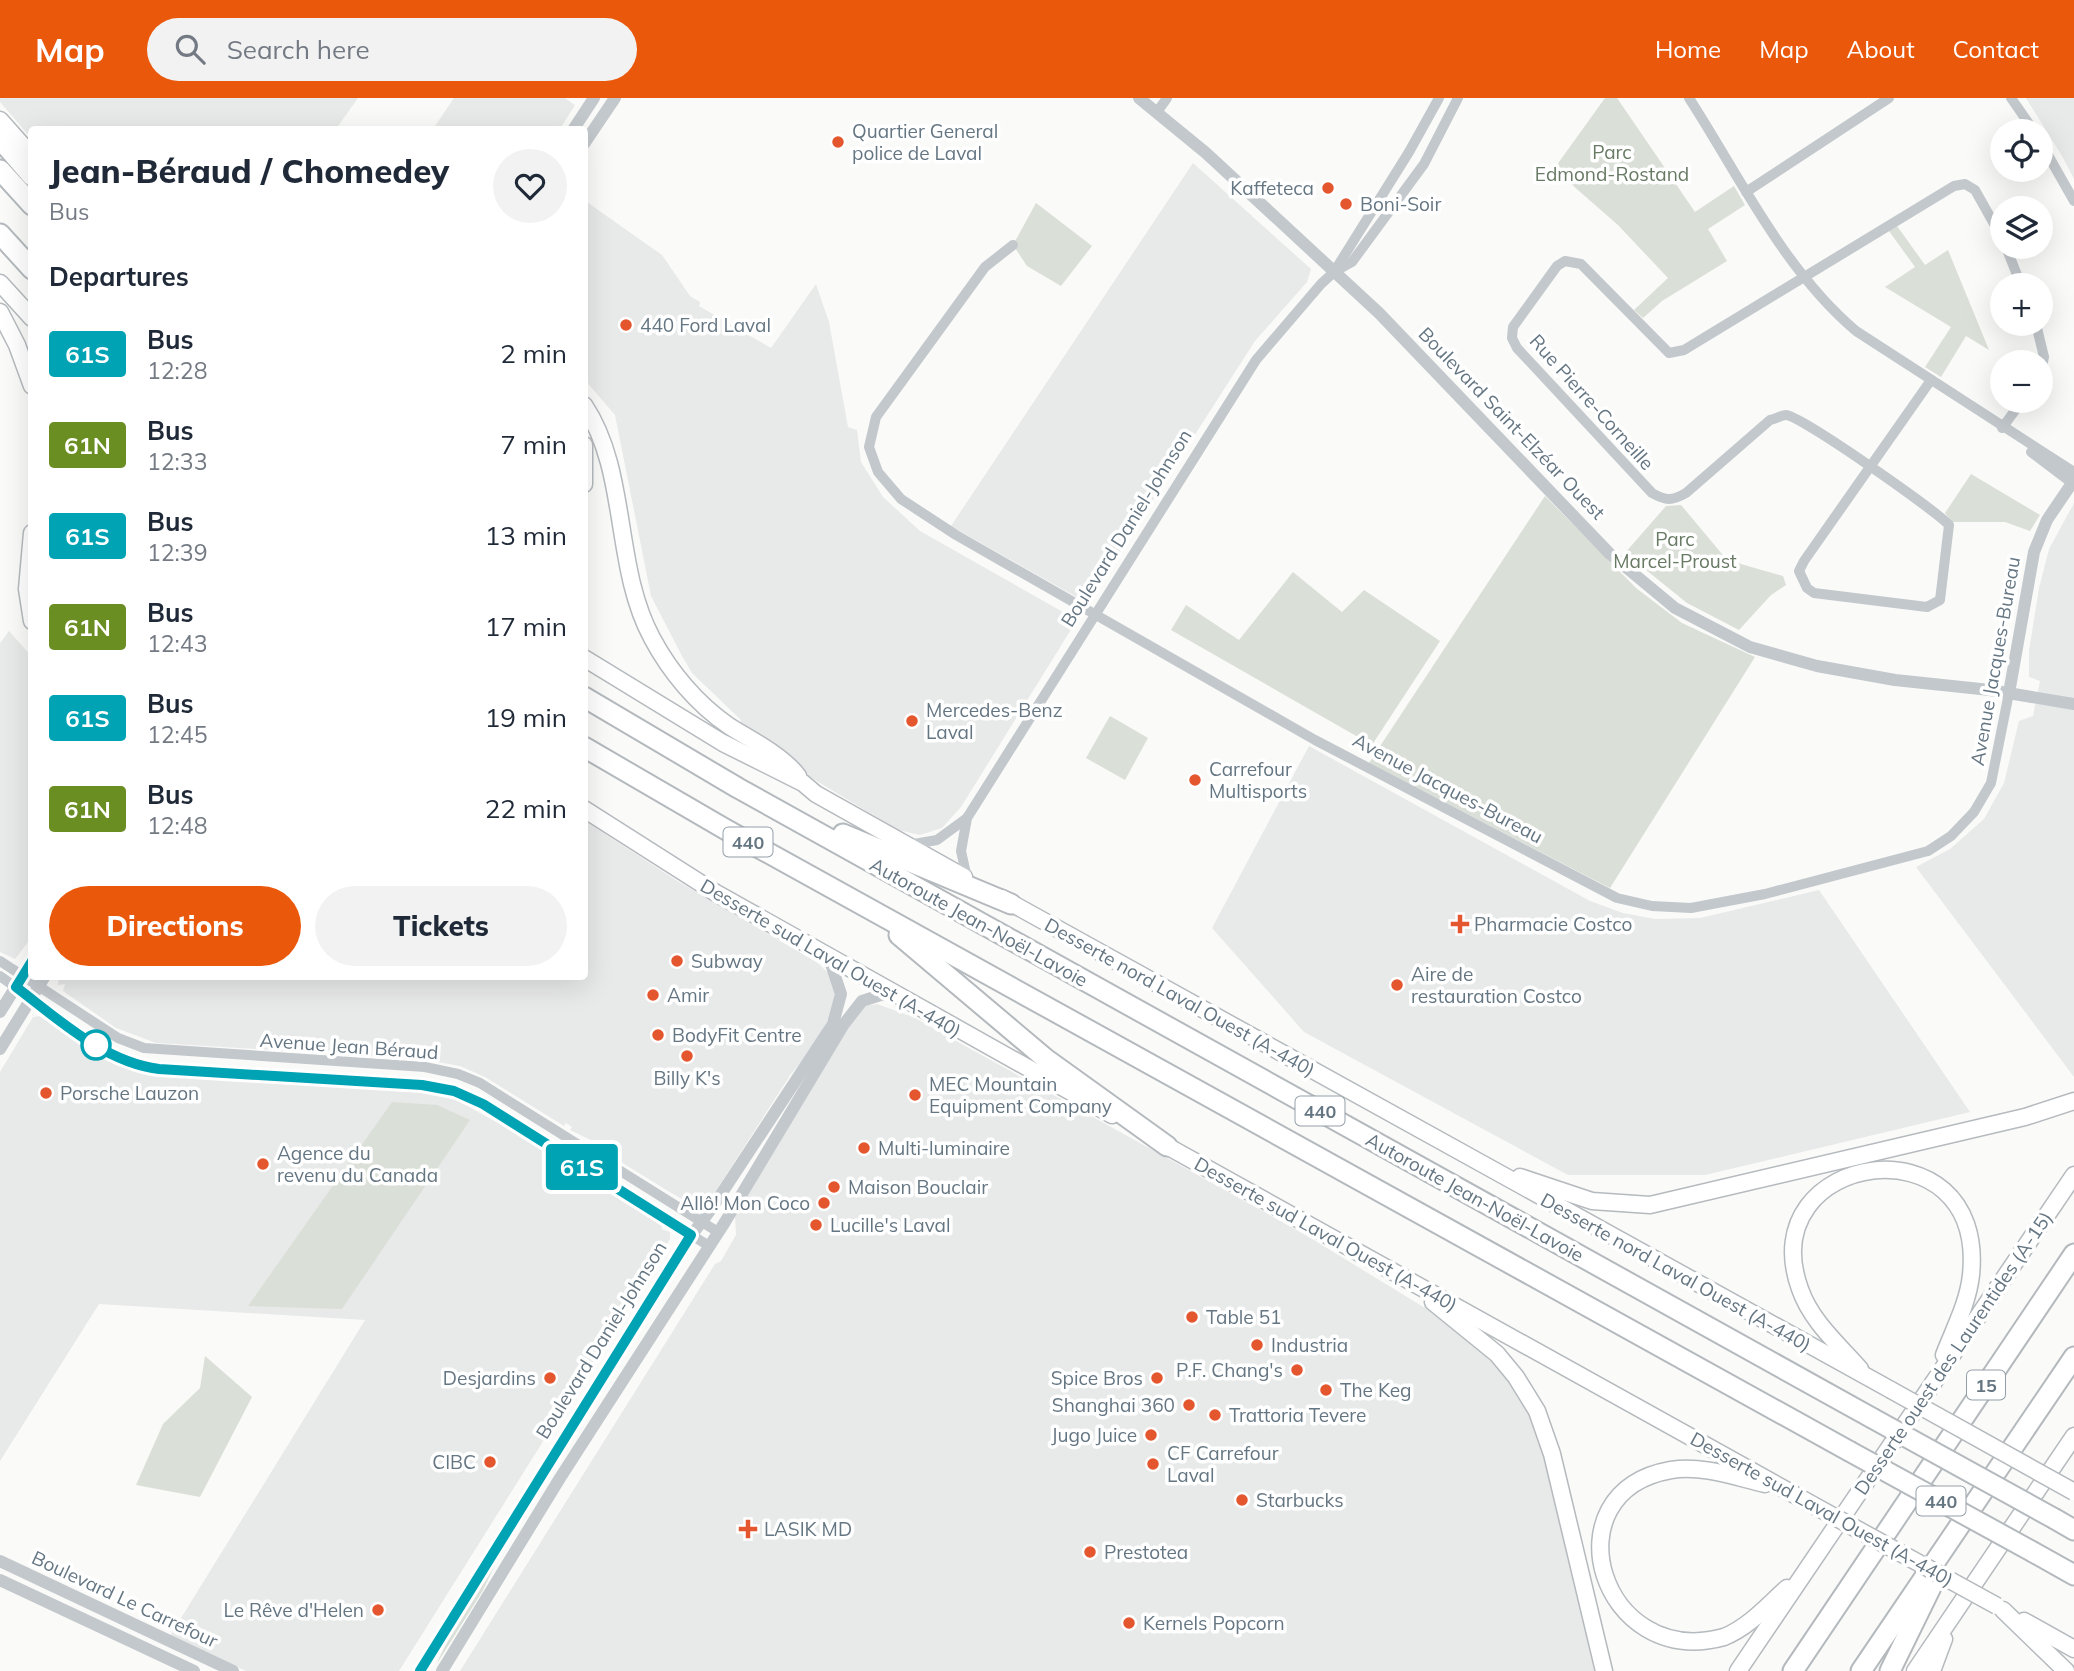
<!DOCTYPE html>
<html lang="en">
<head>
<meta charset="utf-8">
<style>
	body { margin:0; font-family:Mulish,sans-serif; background:#f2f2f3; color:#1f2937; height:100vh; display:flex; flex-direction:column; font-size:26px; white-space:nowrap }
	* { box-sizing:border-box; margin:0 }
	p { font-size:23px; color:#747a83 }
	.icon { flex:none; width:38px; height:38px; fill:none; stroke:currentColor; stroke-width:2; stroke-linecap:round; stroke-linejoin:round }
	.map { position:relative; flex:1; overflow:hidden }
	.sheet { position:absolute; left:28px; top:28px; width:560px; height:854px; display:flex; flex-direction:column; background:#fff; border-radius:7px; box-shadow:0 7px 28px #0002 }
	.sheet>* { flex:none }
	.badge { padding:0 14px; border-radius:5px; font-size:24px; line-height:46px }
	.tools { position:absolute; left:1990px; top:21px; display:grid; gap:14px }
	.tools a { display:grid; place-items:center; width:63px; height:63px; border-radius:50%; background:#fff; box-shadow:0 7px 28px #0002; font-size:35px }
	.map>.badge { position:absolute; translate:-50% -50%; box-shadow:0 0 0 4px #fff }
	h2 { padding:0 21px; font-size:26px; line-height:63px }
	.round { display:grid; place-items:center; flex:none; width:74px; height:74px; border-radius:37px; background:#f2f2f3 }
	.summary { display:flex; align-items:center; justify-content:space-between; height:119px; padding:0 21px }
	h1 { font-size:33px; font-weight:800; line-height:52px }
	.primary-button { display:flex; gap:14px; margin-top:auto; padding:14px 21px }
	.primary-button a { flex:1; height:80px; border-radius:42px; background:#ea580c; color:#fff; font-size:28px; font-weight:800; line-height:80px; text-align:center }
	.primary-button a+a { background:#f2f2f3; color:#1f2937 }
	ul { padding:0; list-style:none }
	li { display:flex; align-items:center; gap:21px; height:91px; padding:0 21px }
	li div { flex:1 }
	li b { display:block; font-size:26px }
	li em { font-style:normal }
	li .badge { min-width:77px; font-weight:700; text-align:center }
	header { display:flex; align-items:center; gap:42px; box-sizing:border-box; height:98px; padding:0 35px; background:#ea580c; color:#fff }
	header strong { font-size:33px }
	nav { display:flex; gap:38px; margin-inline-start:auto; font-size:24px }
	.search { width:490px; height:63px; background:#f2f2f3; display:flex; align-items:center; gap:18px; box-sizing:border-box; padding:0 24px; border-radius:38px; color:#747a83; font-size:26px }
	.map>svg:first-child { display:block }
	.built { fill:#e8e9e9 }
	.green { fill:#dadfd7 }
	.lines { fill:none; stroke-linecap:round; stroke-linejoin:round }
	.primary-casing { stroke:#b5babe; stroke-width:19 }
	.motorway-casing { stroke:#b4b9bd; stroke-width:23 }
	.minor { stroke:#c3c8cc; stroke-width:10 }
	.tertiary { stroke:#c3c8cc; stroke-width:12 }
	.primary { stroke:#fff; stroke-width:16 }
	.motorway { stroke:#fff; stroke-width:19 }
	.primary-bridge-casing { stroke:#b5babe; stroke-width:19; stroke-linecap:butt }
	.motorway-bridge-casing { stroke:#b4b9bd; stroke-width:23; stroke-linecap:butt }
	.primary-bridge { stroke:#fff; stroke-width:16 }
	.motorway-bridge { stroke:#fff; stroke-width:19 }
	.line-casing { stroke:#fff; stroke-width:16 }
	.line { stroke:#00a3b4; stroke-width:10 }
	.poi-dot { fill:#e4572e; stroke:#fff; stroke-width:2.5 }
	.stop-dot { fill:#fff; stroke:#00a3b4; stroke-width:3.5 }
	.labels { text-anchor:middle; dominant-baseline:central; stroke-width:7; stroke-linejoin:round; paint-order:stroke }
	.shield { fill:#fff; stroke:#939fa8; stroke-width:2 }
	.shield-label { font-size:18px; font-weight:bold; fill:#657683 }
	.poi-label { font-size:19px; fill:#657683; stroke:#fff; text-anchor:start }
	.park-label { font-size:19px; fill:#687a64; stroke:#fff }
	.street-label { font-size:19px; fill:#657683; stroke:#fff }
</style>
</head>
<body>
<header>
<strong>Map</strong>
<div class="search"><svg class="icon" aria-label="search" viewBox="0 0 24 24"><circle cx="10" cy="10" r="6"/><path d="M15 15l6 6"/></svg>Search here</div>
<nav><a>Home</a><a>Map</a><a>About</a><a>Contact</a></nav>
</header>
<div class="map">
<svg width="2074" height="1573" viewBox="0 0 2074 1573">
	<rect width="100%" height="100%" fill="#fafaf8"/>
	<!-- built -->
	<g class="built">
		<polygon points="0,0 358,0 336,31 32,32 31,40 0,4"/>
		<polygon points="454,0 565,0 575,7 560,31 433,31"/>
		<polygon points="2026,0 2074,0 2074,81 2062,58"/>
		<polygon points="1193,65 1311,171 1307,184 1255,243 1087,505 951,428"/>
		<polygon points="584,102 662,157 690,198 700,204 699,208 771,250 816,186 829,224 848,329 857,332 861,364 883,399 920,433 1070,518 1072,530 961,709 942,730 920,737 898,732 795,670 739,629 741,622 692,575 682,558 651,498 615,317 585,282"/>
		<polygon points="2074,405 2074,979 1916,769 1950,751 1984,721 2004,685 2019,623 2033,618 2040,583 2029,579 2029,553 2039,490 2049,451"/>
		<polygon points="9,533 32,559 31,840 15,861 0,854 0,545"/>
		<polygon points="1309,648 1590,803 1623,815 1655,821 1700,820 1819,792 1970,1014 1705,1077 1568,1077 1304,934 1212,830"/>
		<polygon points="585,723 679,784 818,865 829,876 836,893 834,912 809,955 791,976 710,1102 702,1107 692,1107 668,1093 595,1048 597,1045 570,1032 572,1029 566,1025 564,1028 485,979 460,968 420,961 156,945 116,930 63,893 65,886 58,887 59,878 584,878"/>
		<polygon points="877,906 913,919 1304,1136 1443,1221 1507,1274 1539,1330 1599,1573 460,1573 715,1166 721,1163 736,1137 735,1118 823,970 859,913 866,908"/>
		<polygon points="39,918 112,965 151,978 404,992 457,1002 498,1025 662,1128 661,1131 670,1134 670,1141 399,1573 246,1573 170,1538 365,1222 99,1206 0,1363 0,974 33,919"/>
	</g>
	<!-- green -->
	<g class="green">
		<polygon points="1605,0 1617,0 1695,114 1734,88 1745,107 1708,131 1727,163 1662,203 1643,220 1634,212 1668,180 1618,127 1554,71"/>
		<polygon points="1036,105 1092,148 1061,188 1027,168 1013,147"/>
		<polygon points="1897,128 1925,167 1948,152 1989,252 1966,238 1941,279 1925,269 1951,229 1885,189 1915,169 1889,133"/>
		<polygon points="1971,376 2040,417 2030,433 2005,424 1952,424 1945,415"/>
		<polygon points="1545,398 1636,490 1682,525 1755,559 1610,790 1369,665"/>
		<polygon points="1681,407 1727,462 1783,478 1786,487 1771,497 1739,532 1687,505 1625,455 1666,408"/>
		<polygon points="1293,474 1342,514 1364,492 1440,543 1372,647 1171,532 1186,507 1239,542"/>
		<polygon points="1110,618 1148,640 1125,682 1086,660"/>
		<polygon points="392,1004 437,1007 470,1022 342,1211 248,1208"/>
		<polygon points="205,1258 252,1299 200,1399 136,1387 163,1326 200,1290"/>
		<polygon points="502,1453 482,1494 436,1567 451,1535"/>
	</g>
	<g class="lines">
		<!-- primary casing -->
		<g class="primary-casing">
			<g id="primary">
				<polyline points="0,22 32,58"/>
				<polyline points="0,185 32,220"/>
				<polyline points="0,214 17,247 32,288"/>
				<path d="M584,307c45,67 29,161 68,233 18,34 45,66 77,88 22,14 53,29 69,50"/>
				<polyline points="584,347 584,386"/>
				<polyline points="32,435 27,491 32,523"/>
				<polyline points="584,560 723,645 803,685 816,696 964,779"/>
				<polyline points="584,711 716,795 1112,1017"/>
				<polyline points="1002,800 1891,1292"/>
				<polyline points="1156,1042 1813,1407"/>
				<polyline points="1520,1079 1592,1103 1650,1107 2025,1019 2074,1003"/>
				<polyline points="1433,1204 1497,1256 1516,1279 1537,1313 1552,1356 1604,1573"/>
				<path d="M1860,1271c-22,-25 -49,-48 -60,-80 -50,-138 187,-173 171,-14 -3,28 -17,54 -27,80"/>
				<path d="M1765,1386c-30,-7 -62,-19 -94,-14 -125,22 -70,201 53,167 25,-10 44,-32 63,-49"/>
				<polyline points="2003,1512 2066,1573"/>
				<polyline points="2024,1523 2074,1551"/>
				<polyline points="1738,1573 2074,1077"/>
				<polyline points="1915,1573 2074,1338"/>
				<polyline points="1932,1573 1944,1541"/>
			</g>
		</g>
		<!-- motorway casing -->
		<g class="motorway-casing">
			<g id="motorway">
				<polyline points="0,41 32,78"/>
				<polyline points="0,72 32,107"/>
				<polyline points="0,136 32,171"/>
				<polyline points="584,599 738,690 1872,1320"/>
				<polyline points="584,649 725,731 1849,1353"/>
				<polyline points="843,736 1011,806"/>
				<polyline points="899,837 1046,961 1167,1048"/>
				<polyline points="2055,1421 2074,1432"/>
				<polyline points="2033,1454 2074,1477"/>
				<polyline points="1793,1573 2074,1156"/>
				<polyline points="1861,1573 2074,1259"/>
				<polyline points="1890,1573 1936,1479"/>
			</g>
		</g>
		<!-- minor -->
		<g class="minor">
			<path d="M1689,0c51,79 94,171 167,233l218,141"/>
			<polyline points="2011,0 2034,33"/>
			<polyline points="1157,14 1167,0"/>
			<polyline points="2040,43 2074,103"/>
			<polyline points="1746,94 1889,0"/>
			<polyline points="1013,147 985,169 876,319 869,349 878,374 901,401 956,437 1315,642 1617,800 1652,808 1691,810 1765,796 1928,753 1951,738 1974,714 1991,685 2009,595"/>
			<polyline points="2006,149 2021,187"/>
			<polyline points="1334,174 1409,54 1439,0"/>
			<polyline points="2036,226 2044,259 2040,279"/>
			<path d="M1931,282l-127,181 -5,10 8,17 7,5 113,14 13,-7 9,-75c-14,-15 -149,-110 -163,-110 -4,0 -11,4 -16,5l-84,73c-14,8 -20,8 -34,0l-135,-145 -5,-10 1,-11 44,-61 8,-5 16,3 88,89 15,-3 270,-164 11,-2 10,6 27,48"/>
			<polyline points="2002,330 2022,303"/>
			<polyline points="2031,354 2072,385"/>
			<polyline points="908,747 937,742 967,720"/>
			<polyline points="967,780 961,753 967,720 1256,262 1321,186 1334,174 1352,164 1424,66 1458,0"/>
			<polyline points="0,863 118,940 144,950 425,969 458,976 480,985 718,1134"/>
			<polyline points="0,878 100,949 137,967 422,987 454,993 483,1006 709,1148"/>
		</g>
		<!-- tertiary -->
		<g class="tertiary">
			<polyline points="1139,0 1206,55 1379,215 1610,456 1675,510 1750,549 1817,568 1895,582 1990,592 2074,606"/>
			<polyline points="573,32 594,0"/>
			<polyline points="584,46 615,0"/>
			<polyline points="2009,595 2034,454 2047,422 2074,382"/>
			<polyline points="0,914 32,863"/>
			<polyline points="0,951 45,878"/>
			<polyline points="0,1463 233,1573"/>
			<polyline points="0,1482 194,1573"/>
			<polyline points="420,1573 685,1146 712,1110 833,926 841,896 829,860"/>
			<polyline points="442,1573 560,1380 725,1124 844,926 862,903 890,894"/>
		</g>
		<!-- primary -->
		<use href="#primary" class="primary"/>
		<!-- motorway -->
		<use href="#motorway" class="motorway"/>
		<!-- primary-bridge casing -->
		<g class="primary-bridge-casing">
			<g id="primary-bridge">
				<polyline points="1891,1292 2074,1394"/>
				<polyline points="1813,1407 1997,1508"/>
			</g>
		</g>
		<!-- motorway-bridge casing -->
		<g class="motorway-bridge-casing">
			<g id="motorway-bridge">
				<polyline points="1872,1320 2055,1421"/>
				<polyline points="1849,1353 2033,1454"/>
			</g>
		</g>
		<!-- primary-bridge -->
		<use href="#primary-bridge" class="primary-bridge"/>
		<!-- motorway-bridge -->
		<use href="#motorway-bridge" class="motorway-bridge"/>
	</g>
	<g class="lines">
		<!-- line casing -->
		<g class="line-casing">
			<path id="line" d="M32,863l-16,26c42,32 88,75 143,82l263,16 32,6 29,13 208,131 -271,436"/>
		</g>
		<!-- line -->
		<use href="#line" class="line"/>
	</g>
	<!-- markers -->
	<g class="poi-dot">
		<circle cx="838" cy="44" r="7"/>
		<circle cx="1328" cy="90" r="7"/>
		<circle cx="1346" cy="106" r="7"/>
		<circle cx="626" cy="227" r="7"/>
		<circle cx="912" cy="623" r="7"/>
		<circle cx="1195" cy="682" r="7"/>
		<path d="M1456.5 815.5h7v7h7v7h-7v7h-7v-7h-7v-7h7z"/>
		<circle cx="677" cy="863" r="7"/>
		<circle cx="1397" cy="887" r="7"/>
		<circle cx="653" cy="897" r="7"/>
		<circle cx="658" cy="937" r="7"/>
		<circle cx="687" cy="958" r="7"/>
		<circle cx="46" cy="995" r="7"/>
		<circle cx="915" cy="997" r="7"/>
		<circle cx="864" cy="1050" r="7"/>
		<circle cx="263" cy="1066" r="7"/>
		<circle cx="834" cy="1089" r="7"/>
		<circle cx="824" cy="1105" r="7"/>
		<circle cx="816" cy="1127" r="7"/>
		<circle cx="1192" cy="1219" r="7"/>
		<circle cx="1257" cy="1247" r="7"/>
		<circle cx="1297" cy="1272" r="7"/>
		<circle cx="550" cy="1280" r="7"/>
		<circle cx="1157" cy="1280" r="7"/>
		<circle cx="1326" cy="1292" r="7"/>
		<circle cx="1189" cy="1307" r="7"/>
		<circle cx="1215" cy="1317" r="7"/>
		<circle cx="1151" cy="1337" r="7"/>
		<circle cx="490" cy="1364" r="7"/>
		<circle cx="1153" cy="1366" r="7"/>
		<circle cx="1242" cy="1402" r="7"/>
		<path d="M744.5 1420.5h7v7h7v7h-7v7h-7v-7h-7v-7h7z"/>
		<circle cx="1090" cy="1454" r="7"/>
		<circle cx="378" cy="1512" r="7"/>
		<circle cx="1129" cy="1525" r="7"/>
	</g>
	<circle class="stop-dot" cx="96" cy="947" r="14"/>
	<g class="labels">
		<!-- shield labels -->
		<g class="shield">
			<rect x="723.5" y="729.5" width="49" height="29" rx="5"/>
			<rect x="1295.5" y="998.5" width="49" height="29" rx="5"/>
			<rect x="1967" y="1272.5" width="38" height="29" rx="5"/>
			<rect x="1916.5" y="1388.5" width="49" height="29" rx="5"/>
		</g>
		<g class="shield-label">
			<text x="748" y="744">440</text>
			<text x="1320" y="1013">440</text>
			<text x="1986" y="1287">15</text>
			<text x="1941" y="1403">440</text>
		</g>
		<!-- poi labels -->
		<g class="poi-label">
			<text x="852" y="33">Quartier General<tspan x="852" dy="22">police de Laval</tspan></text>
			<text x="1314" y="90" text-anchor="end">Kaffeteca</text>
			<text x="1360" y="106">Boni-Soir</text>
			<text x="640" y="227">440 Ford Laval</text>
			<text x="926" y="612">Mercedes-Benz<tspan x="926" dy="22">Laval</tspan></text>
			<text x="1209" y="671">Carrefour<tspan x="1209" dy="22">Multisports</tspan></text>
			<text x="1474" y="826">Pharmacie Costco</text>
			<text x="691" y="863">Subway</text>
			<text x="1411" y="876">Aire de<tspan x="1411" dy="22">restauration Costco</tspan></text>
			<text x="667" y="897">Amir</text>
			<text x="672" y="937">BodyFit Centre</text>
			<text x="687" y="980" text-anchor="middle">Billy K's</text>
			<text x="929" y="986">MEC Mountain<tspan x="929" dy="22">Equipment Company</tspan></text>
			<text x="60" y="995">Porsche Lauzon</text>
			<text x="878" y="1050">Multi-luminaire</text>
			<text x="277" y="1055">Agence du<tspan x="277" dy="22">revenu du Canada</tspan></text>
			<text x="848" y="1089">Maison Bouclair</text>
			<text x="810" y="1105" text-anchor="end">Allô! Mon Coco</text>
			<text x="830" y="1127">Lucille's Laval</text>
			<text x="1206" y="1219">Table 51</text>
			<text x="1271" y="1247">Industria</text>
			<text x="1283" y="1272" text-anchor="end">P.F. Chang's</text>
			<text x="536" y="1280" text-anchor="end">Desjardins</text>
			<text x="1143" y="1280" text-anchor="end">Spice Bros</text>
			<text x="1340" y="1292">The Keg</text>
			<text x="1175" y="1307" text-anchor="end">Shanghai 360</text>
			<text x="1229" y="1317">Trattoria Tevere</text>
			<text x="1137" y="1337" text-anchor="end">Jugo Juice</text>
			<text x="1167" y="1355">CF Carrefour<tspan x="1167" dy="22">Laval</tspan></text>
			<text x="476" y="1364" text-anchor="end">CIBC</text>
			<text x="1256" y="1402">Starbucks</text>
			<text x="764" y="1431">LASIK MD</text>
			<text x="1104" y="1454">Prestotea</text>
			<text x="364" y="1512" text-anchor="end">Le Rêve d'Helen</text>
			<text x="1143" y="1525">Kernels Popcorn</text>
		</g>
		<!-- park labels -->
		<g class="park-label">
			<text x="1612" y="54">Parc<tspan x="1612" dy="22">Edmond-Rostand</tspan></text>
			<text x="1675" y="441">Parc<tspan x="1675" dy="22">Marcel-Proust</tspan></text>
		</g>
		<!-- street labels -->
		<g class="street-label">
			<text transform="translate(1592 304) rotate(48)">Rue Pierre-Corneille</text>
			<text transform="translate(1512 325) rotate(46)">Boulevard Saint-Elzéar Ouest</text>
			<text transform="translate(1126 430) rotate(-58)">Boulevard Daniel-Johnson</text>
			<text transform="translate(1995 563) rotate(-80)">Avenue Jacques-Bureau</text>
			<text transform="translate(1448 690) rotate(28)">Avenue Jacques-Bureau</text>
			<text transform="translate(979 824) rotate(29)">Autoroute Jean-Noël-Lavoie</text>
			<text transform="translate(831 860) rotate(30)">Desserte sud Laval Ouest (A-440)</text>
			<text transform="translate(1180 899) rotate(29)">Desserte nord Laval Ouest (A-440)</text>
			<text transform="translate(349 948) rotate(4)">Avenue Jean Béraud</text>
			<text transform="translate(1475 1099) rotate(29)">Autoroute Jean-Noël-Lavoie</text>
			<text transform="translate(1326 1136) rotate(29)">Desserte sud Laval Ouest (A-440)</text>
			<text transform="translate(1676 1174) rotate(29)">Desserte nord Laval Ouest (A-440)</text>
			<text transform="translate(601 1242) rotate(-58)">Boulevard Daniel-Johnson</text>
			<text transform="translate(1953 1255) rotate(-56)">Desserte ouest des Laurentides (A-15)</text>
			<text transform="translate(1822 1411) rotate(29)">Desserte sud Laval Ouest (A-440)</text>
			<text transform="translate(125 1501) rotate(25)">Boulevard Le Carrefour</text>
		</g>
	</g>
</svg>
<div class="tools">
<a><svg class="icon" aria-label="locate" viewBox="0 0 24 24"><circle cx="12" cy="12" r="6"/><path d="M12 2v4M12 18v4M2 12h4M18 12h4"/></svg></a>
<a><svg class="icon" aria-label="layers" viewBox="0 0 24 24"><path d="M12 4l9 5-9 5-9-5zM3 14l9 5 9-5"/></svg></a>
<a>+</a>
<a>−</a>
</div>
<b class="badge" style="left:582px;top:1069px;background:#00a3b4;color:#fff">61S</b>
<section class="sheet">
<div class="summary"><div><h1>Jean-Béraud / Chomedey</h1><p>Bus</p></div><a class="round"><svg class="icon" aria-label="heart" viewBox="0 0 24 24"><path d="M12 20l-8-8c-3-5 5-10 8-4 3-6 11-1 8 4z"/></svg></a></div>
<h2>Departures</h2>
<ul>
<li><span class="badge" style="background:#00a3b4;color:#fff">61S</span><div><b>Bus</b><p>12:28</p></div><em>2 min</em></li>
<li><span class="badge" style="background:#6b8e23;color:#fff">61N</span><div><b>Bus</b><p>12:33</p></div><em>7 min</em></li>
<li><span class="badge" style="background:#00a3b4;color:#fff">61S</span><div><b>Bus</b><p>12:39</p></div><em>13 min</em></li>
<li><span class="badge" style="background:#6b8e23;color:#fff">61N</span><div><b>Bus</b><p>12:43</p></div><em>17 min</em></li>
<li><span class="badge" style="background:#00a3b4;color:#fff">61S</span><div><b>Bus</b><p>12:45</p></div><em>19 min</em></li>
<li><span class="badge" style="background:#6b8e23;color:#fff">61N</span><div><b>Bus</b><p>12:48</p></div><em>22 min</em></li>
</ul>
<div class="primary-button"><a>Directions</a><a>Tickets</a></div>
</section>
</div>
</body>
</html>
